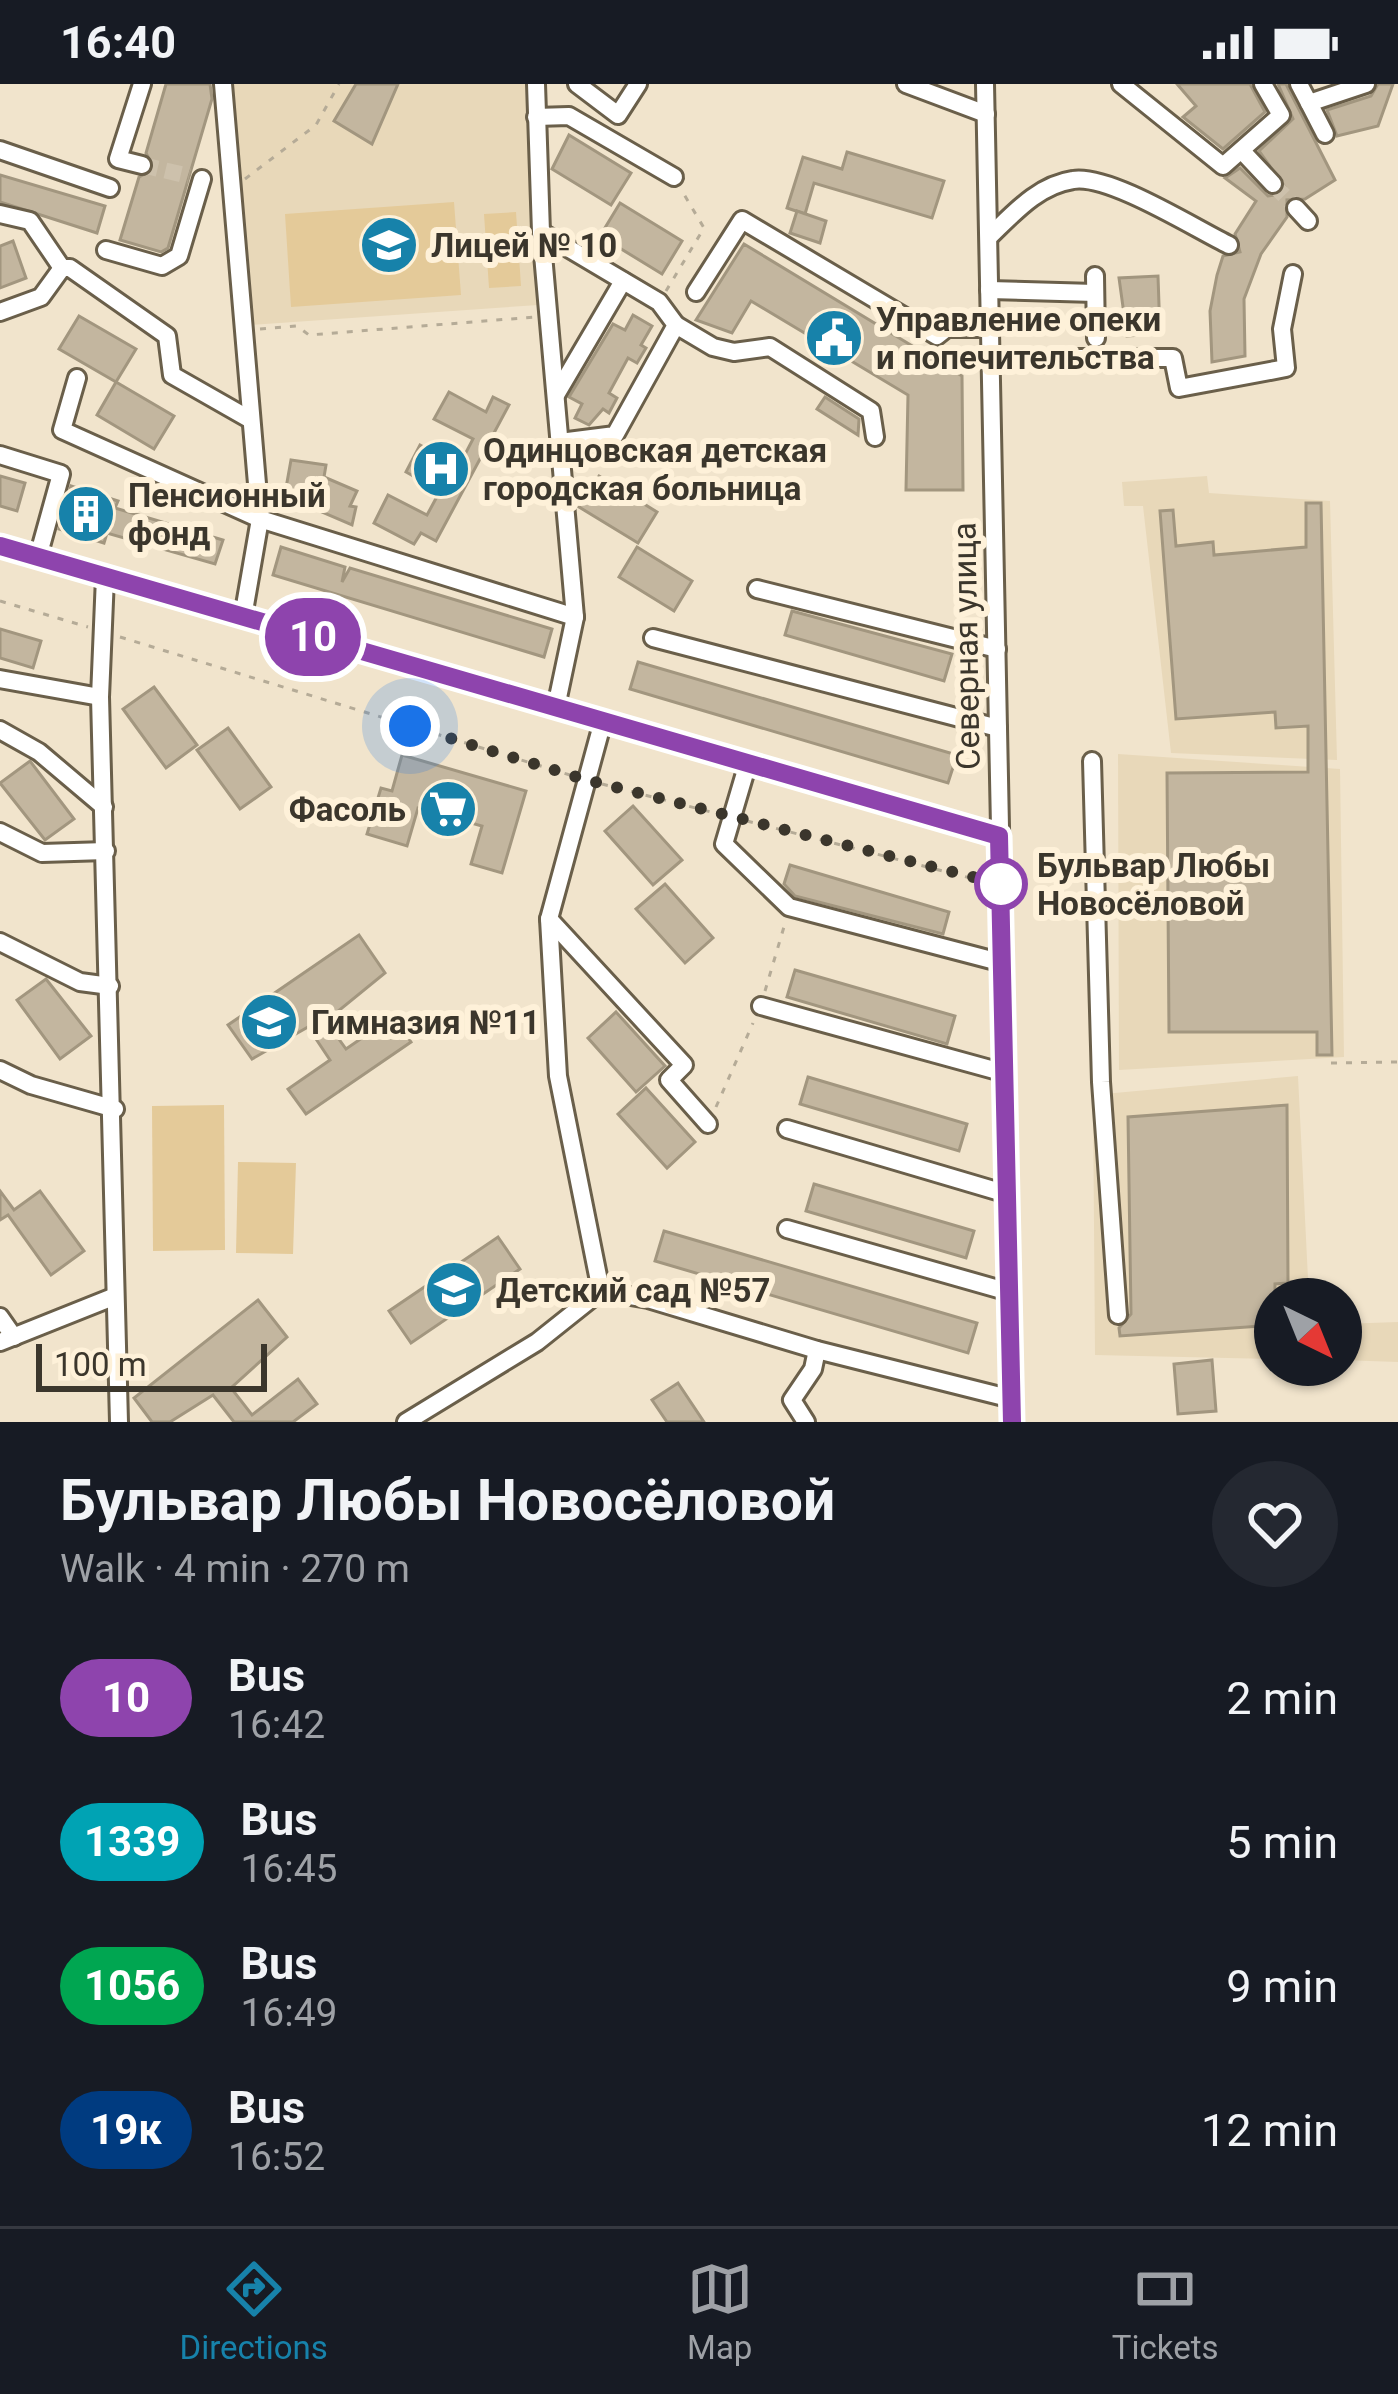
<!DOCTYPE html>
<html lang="en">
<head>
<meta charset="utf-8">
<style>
	body { margin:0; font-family:Roboto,sans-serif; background:#242831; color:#f1f3f6; height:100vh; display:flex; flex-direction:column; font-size:45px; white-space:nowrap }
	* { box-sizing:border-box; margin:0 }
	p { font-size:39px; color:#9ea1a6 }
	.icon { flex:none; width:66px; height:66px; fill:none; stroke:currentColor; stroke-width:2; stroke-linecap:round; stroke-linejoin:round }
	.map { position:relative; height:1338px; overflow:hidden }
	.sheet { display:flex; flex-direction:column; background:#171b24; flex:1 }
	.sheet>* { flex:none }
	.badge { padding:0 24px; border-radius:39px; font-size:42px; line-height:78px }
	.needle { width:78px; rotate:137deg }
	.controls { position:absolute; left:1254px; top:1194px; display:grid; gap:24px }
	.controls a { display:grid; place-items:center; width:108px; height:108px; border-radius:50%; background:#171b24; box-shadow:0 3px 9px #0004; font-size:60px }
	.scale { position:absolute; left:36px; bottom:30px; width:231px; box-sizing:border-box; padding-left:12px; border:6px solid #3b362c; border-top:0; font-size:33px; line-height:42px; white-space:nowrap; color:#3b362c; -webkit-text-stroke:9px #fef1d9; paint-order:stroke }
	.you { position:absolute; width:60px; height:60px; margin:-30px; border:9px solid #fff; border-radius:50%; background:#1a73e8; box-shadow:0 0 0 18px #1a73e833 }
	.map>.badge { position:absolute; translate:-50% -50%; box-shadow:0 0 0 6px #fff }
	.round { display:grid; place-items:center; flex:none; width:126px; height:126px; border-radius:63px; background:#242831 }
	.overview { display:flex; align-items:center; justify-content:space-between; height:204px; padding:0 60px }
	h1 { font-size:57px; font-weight:700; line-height:90px }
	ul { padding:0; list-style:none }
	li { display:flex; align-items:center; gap:36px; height:144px; padding:0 60px }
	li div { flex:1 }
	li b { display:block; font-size:45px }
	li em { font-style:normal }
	li .badge { min-width:132px; font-weight:700; text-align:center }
	.status { display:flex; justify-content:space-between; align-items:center; height:84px; padding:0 60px; background:#171b24; direction:ltr }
	.status svg { height:33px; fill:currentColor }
	.tab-bar { display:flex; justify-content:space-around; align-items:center; height:168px; border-top:3px solid #363941; background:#171b24; font-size:33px; color:#9ea1a6 }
	.tab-bar a { display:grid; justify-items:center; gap:6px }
	.tab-bar .on { color:#1782aa }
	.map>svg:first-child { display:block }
	.built { fill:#e8d8b9 }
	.green { fill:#e4ca99 }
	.building { fill:#c3b69f; stroke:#a2967f; stroke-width:3 }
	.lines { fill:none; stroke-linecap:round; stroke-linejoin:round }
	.minor-tunnel { stroke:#cdc1ac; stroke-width:16; stroke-dasharray:16 8; stroke-linecap:butt }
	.minor-casing { stroke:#6a5f4a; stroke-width:22 }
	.path { stroke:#b5ab97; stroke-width:3; stroke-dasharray:6 9; stroke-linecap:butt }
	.minor { stroke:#fff; stroke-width:16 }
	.line-casing { stroke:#fff; stroke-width:27 }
	.line { stroke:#8e44ad; stroke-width:18 }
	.walk { stroke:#3b362c; stroke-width:12; stroke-dasharray:0 21.6 }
	.stop-dot { fill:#fff; stroke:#8e44ad; stroke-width:6 }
	.labels { text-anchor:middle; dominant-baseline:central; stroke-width:12; stroke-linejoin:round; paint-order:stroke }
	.poi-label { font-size:33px; font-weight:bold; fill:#3b362c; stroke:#fef1d9; text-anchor:start }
	.street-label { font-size:33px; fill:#3b362c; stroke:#fef1d9 }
	.stop-label { font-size:33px; font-weight:bold; fill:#3b362c; stroke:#fef1d9; text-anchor:start }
</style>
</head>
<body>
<div class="status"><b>16:40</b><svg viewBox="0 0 49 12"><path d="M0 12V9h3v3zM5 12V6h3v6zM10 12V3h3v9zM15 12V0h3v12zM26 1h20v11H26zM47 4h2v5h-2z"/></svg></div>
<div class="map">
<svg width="1398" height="1338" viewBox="0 0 1398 1338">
	<rect width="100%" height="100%" fill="#f1e4cc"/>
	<!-- built -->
	<g class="built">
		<polygon points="231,0 525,0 538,221 249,241"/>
		<polygon points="1207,392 1209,409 1330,417 1337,676 1171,669 1143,422 1124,422 1122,398"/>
		<polygon points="1118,670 1340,685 1344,973 1119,986"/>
		<polygon points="1298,992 1309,1215 1275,1215 1275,1275 1095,1271 1093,1011"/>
		<polygon points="1398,1238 1398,1278 1341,1276 1341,1240"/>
	</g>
	<!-- green -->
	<g class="green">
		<polygon points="454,118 461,211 291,223 285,130"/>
		<polygon points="516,128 521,202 489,204 484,130"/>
		<polygon points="224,1021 225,1166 153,1167 152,1022"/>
		<polygon points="238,1078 296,1079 293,1170 236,1169"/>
	</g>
	<!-- building -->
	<g class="building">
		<polygon points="166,0 210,0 212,15 168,164 161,168 120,156 139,93 154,85 146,69"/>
		<polygon points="356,0 398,0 372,60 334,37"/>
		<polygon points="1177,0 1250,0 1265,28 1223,65 1183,33 1196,22"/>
		<polygon points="1278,0 1286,0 1335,96 1305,115 1287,116 1287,133 1261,170 1244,215 1245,272 1212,278 1210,227 1217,191 1223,172 1240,168 1235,150 1256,117 1225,94 1240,84 1268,112 1281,110 1285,103 1259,67 1293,35"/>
		<polygon points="1378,0 1393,0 1378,42 1337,52 1327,26 1371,12"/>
		<polygon points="569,51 631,89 611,121 552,85"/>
		<polygon points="847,68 944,97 932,134 814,99 805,130 787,124 803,73 842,85"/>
		<polygon points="0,91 105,122 97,149 0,118"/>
		<polygon points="620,119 682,157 662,190 600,152"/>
		<polygon points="797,127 826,137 820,159 790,149"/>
		<polygon points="13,157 26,194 0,204 0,162"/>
		<polygon points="744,160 962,292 963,406 906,406 908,311 751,217 732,249 696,236"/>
		<polygon points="1158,192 1160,250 1127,252 1119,194"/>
		<polygon points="633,231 652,242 641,261 646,264 637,279 628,274 609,309 617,314 609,329 603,325 589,341 575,334 582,320 569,313 613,240 625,246"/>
		<polygon points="79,232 136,265 116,298 59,265"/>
		<polygon points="116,298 174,332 154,365 97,331"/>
		<polygon points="449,308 486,328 493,313 509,321 436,457 421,449 414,460 374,439 388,411 427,431 440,407 406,388 420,361 459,382 473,355 434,335"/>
		<polygon points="825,313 859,335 858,351 817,325"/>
		<polygon points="291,376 326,381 324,393 357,407 350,422 356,423 352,441 308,422 300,426 286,404"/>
		<polygon points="0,392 25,399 17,427 0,422"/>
		<polygon points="599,392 657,428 638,459 579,423"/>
		<polygon points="71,402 118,417 115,424 223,456 215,480 107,449 104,459 59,445"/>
		<polygon points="1306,419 1321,419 1332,971 1317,971 1317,948 1169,948 1167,689 1308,688 1308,642 1276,644 1275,628 1176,635 1160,427 1173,426 1176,462 1213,458 1214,471 1306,463"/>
		<polygon points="281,463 345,483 342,498 350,484 552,545 544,573 273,491"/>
		<polygon points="637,463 692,497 674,527 619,493"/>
		<polygon points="792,527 952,570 944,597 785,551"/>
		<polygon points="0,545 41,557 33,584 0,574"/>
		<polygon points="638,578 957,671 948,699 630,605"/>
		<polygon points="154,603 197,661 166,684 123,625"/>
		<polygon points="228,644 271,703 240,725 197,666"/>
		<polygon points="402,671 526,707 502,789 471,780 482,742 418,724 407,762 367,750 381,704 392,707"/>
		<polygon points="30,677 74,735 45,756 0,699"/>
		<polygon points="633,722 682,776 653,801 605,747"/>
		<polygon points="790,781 949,828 943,850 795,812 784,800"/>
		<polygon points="665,800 713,854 685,879 636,825"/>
		<polygon points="359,851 385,889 326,937 346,965 394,932 411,958 306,1030 288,1005 330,976 308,943 252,975 228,941"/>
		<polygon points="795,886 955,932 947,960 787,913"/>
		<polygon points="46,895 91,952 60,975 17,916"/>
		<polygon points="616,928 665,982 636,1008 588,954"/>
		<polygon points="808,993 967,1040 959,1067 800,1020"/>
		<polygon points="646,1004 695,1058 667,1084 618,1030"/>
		<polygon points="1287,1021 1288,1199 1275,1200 1275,1241 1120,1252 1119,1244 1131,1230 1128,1033"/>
		<polygon points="814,1100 974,1147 966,1174 806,1127"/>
		<polygon points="0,1107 14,1126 40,1107 84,1167 51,1191 8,1131 0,1136"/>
		<polygon points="664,1147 977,1239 968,1269 655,1177"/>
		<polygon points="498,1153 520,1185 411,1259 389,1227"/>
		<polygon points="258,1216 287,1253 231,1304 252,1331 298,1295 317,1320 293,1338 234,1338 213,1311 170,1338 152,1338 134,1314"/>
		<polygon points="1212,1276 1216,1327 1178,1330 1174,1280"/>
		<polygon points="678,1299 704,1338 667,1338 652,1316"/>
	</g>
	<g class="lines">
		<!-- minor-tunnel -->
		<g class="minor-tunnel">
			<polyline points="142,81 189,92"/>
			<polyline points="1273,100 1296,124"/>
		</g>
		<!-- minor casing -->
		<g class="minor-casing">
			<g id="minor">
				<polyline points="223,0 260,435 243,533"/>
				<polyline points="536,0 541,148 575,533 556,623"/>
				<polyline points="577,0 618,31 638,0"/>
				<polyline points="906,0 986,30"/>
				<polyline points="985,0 1012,1338"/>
				<polyline points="1121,0 1223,82 1281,31 1263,0"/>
				<polyline points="1299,0 1309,19 1366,0"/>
				<polyline points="1309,19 1325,50"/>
				<polyline points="536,33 569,32 674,93"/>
				<polyline points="0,66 110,104"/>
				<polyline points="1242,67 1273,100"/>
				<polyline points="142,81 118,75 142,0"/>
				<polyline points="1296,124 1308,137"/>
				<polyline points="0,130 30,137 62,184"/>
				<polyline points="541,148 659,218 676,241 615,351 560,358"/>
				<path d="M989,153c24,-23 49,-52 84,-57 36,-6 121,48 156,65"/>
				<polyline points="106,166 162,182 179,172 202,95"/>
				<polyline points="1095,192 1096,254"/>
				<polyline points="989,206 1095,209"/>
				<polyline points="696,208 742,136 937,252 947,244 990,244"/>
				<polyline points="0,228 41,213 62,184 70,184 167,252 172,291 251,336"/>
				<polyline points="676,241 713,263 734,268 770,263 871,327 875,353"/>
				<polyline points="991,274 1173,274 1179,304 1286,284 1282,245 1293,190"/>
				<polyline points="77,294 62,346 260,435 575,533"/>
				<polyline points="556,311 623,197"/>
				<polyline points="0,371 61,390 38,473"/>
				<polyline points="0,462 999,752"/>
				<polyline points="105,493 100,613 119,1338"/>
				<polyline points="757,505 997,565"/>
				<polyline points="653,554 998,644"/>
				<polyline points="0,595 100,613"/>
				<polyline points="0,646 39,668 104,723"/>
				<polyline points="1092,677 1101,998 1118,1231"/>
				<polyline points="748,679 724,760 789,823 1003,879"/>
				<polyline points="0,748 42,769 106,767"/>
				<polyline points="549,835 684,981 669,996 708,1040"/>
				<polyline points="0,858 80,898 110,902"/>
				<polyline points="761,922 1005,989"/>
				<polyline points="0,986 31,1001 115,1025"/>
				<polyline points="787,1045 1007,1110"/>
				<polyline points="787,1145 1009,1208"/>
				<polyline points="601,1207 558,992 549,835 603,637"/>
				<polyline points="0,1233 14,1253"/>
				<polyline points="0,1258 113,1213"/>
				<polyline points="406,1338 537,1258 601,1207 648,1215 817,1266 1012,1315"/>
				<polyline points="806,1338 792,1316 813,1285 817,1266"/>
			</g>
		</g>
		<!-- path -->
		<g class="path">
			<polyline points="245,95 316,41 339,0"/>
			<polyline points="666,207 704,144 682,107"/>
			<polyline points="260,245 297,242 309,251 535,233"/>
			<polyline points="0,517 88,543"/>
			<polyline points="120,553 570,691"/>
			<polyline points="602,700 715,729"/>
			<polyline points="747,737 982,797"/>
			<polyline points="765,907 786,836"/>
			<polyline points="1331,979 1398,978"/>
			<polyline points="716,1023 753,939"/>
		</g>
		<!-- minor -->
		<use href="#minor" class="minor"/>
	</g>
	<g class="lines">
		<!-- line casing -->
		<g class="line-casing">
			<polyline id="line" points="0,462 999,752 1012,1338"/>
		</g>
		<!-- line -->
		<use href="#line" class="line"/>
		<!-- walk -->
		<polyline class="walk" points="410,642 587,696 1001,800"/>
	</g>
	<!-- icons -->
	<defs>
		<g id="school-disc" transform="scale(3)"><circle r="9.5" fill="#1782aa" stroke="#fef1d9"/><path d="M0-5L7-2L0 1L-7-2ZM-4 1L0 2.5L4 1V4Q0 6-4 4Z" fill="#fff"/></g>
		<g id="civic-disc" transform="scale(3)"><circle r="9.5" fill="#1782aa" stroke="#fef1d9"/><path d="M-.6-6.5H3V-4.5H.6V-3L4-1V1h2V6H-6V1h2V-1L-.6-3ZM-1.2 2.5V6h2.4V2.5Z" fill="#fff"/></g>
		<g id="hospital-disc" transform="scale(3)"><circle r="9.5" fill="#1782aa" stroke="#fef1d9"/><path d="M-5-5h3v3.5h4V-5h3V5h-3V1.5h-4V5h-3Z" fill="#fff"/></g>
		<g id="building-disc" transform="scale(3)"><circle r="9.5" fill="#1782aa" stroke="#fef1d9"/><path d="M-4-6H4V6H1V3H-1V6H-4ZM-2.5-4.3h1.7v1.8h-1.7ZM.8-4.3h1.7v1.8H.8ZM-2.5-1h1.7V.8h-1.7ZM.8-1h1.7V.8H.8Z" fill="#fff"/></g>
		<g id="supermarket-disc" transform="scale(3)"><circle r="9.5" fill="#1782aa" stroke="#fef1d9"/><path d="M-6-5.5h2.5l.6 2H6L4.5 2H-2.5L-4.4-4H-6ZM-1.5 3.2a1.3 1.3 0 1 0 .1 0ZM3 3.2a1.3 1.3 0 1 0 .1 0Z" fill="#fff"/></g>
	</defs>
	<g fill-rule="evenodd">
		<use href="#school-disc" x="389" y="161"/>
		<use href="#civic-disc" x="834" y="254"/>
		<use href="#hospital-disc" x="441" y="385"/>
		<use href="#building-disc" x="86" y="430"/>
		<use href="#supermarket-disc" x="448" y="725"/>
		<use href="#school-disc" x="269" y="938"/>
		<use href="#school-disc" x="454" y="1206"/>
	</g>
	<!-- markers -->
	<circle class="stop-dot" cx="1001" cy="800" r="24"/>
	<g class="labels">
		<!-- poi labels -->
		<g class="poi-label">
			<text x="431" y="161">Лицей № 10</text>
			<text x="876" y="235">Управление опеки<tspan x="876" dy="38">и попечительства</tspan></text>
			<text x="483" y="366">Одинцовская детская<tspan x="483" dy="38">городская больница</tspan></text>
			<text x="128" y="411">Пенсионный<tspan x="128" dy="38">фонд</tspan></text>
			<text x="406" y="725" text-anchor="end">Фасоль</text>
			<text x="311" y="938">Гимназия №11</text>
			<text x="496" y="1206">Детский сад №57</text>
		</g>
		<!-- street labels -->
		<g class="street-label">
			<text transform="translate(966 562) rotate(-91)">Северная улица</text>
		</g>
		<!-- stop labels -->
		<g class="stop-label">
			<text x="1037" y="781">Бульвар Любы<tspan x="1037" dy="38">Новосёловой</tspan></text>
		</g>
	</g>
</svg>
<div class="controls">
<a><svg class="needle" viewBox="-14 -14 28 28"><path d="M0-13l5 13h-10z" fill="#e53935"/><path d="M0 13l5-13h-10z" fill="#9ea1a6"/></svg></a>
</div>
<div class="scale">100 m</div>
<div class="you" style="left:410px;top:642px"></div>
<b class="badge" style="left:313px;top:553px;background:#8e44ad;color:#fff">10</b>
</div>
<section class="sheet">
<div class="overview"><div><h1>Бульвар Любы Новосёловой</h1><p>Walk · 4 min · 270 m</p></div><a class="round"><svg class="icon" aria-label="heart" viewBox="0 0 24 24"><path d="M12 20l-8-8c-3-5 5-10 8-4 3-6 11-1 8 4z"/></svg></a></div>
<ul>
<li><span class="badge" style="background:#8e44ad;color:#fff">10</span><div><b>Bus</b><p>16:42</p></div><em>2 min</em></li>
<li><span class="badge" style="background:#00a3b4;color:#fff">1339</span><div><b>Bus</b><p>16:45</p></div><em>5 min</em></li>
<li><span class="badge" style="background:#00a651;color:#fff">1056</span><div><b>Bus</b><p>16:49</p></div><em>9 min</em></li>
<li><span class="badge" style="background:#003b80;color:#fff">19к</span><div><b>Bus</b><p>16:52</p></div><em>12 min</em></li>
</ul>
</section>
<nav class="tab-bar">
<a class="on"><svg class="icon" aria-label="directions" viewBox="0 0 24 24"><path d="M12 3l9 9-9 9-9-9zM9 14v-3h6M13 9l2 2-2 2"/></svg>Directions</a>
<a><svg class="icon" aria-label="map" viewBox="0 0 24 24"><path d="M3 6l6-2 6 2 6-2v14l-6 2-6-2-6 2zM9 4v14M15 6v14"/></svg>Map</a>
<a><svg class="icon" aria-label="tickets" viewBox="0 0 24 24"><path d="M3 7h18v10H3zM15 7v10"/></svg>Tickets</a>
</nav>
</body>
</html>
